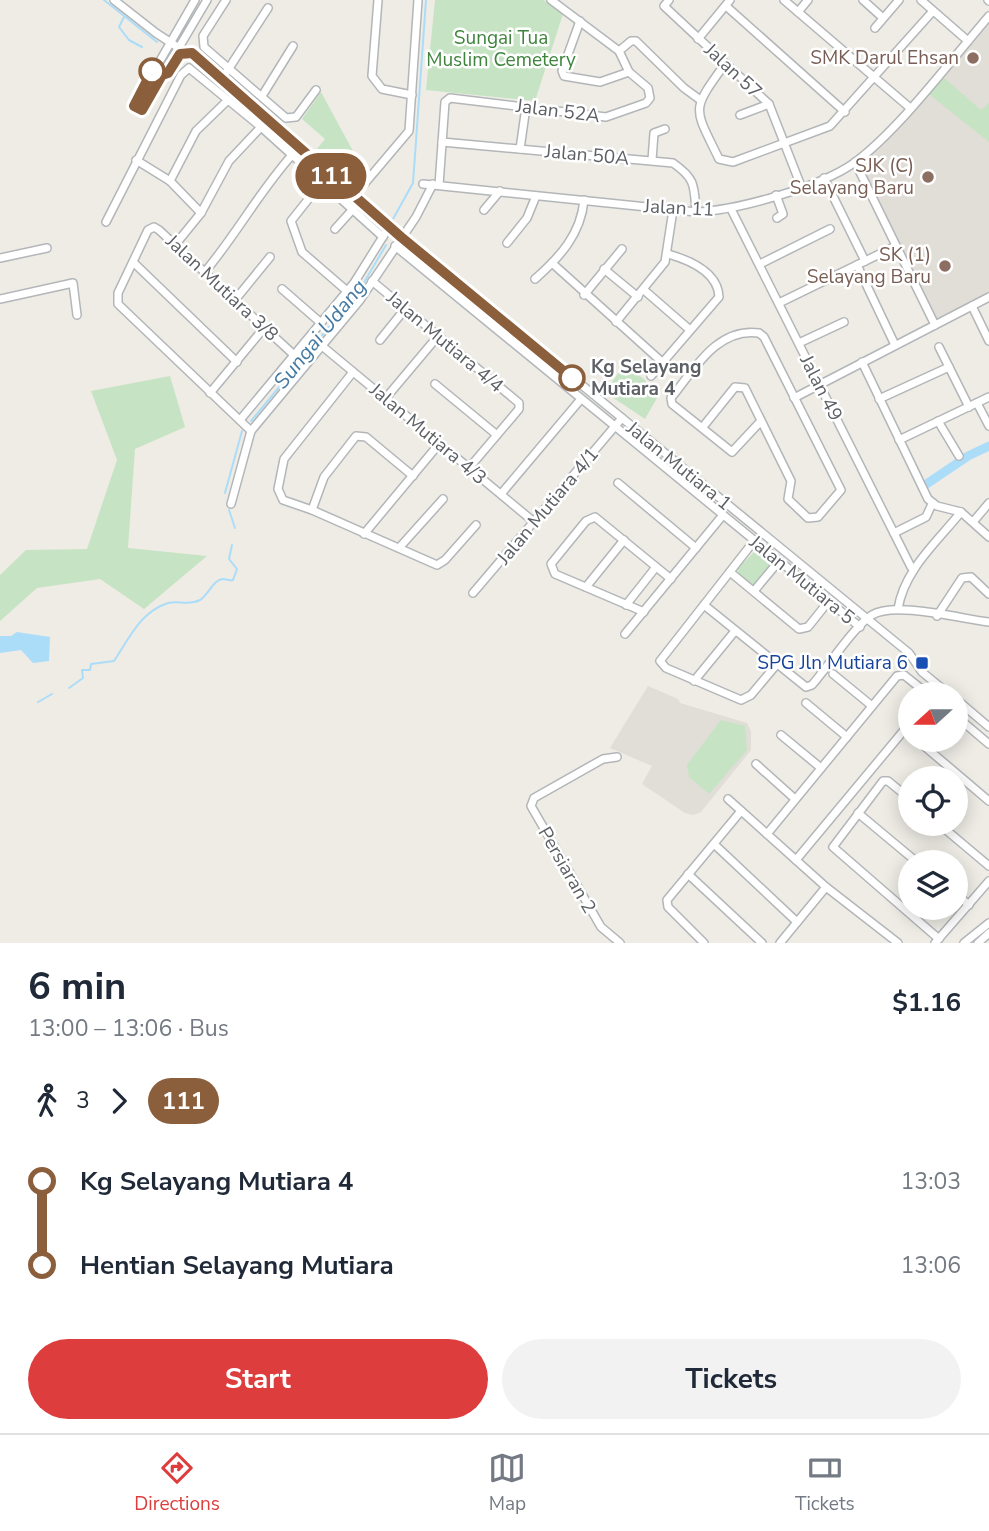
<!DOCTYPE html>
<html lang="en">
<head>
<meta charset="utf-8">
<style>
	body { margin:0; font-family:"Nunito Sans",sans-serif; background:#f2f2f3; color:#1f2937; height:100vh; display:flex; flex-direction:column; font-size:26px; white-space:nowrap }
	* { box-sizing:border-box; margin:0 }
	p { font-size:23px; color:#747a83 }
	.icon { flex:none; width:38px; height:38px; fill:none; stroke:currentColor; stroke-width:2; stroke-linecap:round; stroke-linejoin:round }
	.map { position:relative; height:943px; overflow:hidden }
	.drawer { display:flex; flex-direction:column; background:#fff; flex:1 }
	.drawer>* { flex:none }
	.badge { padding:0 14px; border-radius:23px; font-size:24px; line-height:46px }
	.needle { width:46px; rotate:249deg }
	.fabs { position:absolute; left:898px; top:682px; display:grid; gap:14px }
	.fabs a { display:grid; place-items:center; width:70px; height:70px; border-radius:50%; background:#fff; box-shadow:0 4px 18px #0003; font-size:35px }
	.map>.badge { position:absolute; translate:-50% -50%; box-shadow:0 0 0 4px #fff }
	.legs { display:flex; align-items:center; gap:10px; height:77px; padding:0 28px; font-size:23px }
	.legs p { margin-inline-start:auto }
	.overview { display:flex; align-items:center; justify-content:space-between; height:119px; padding:0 28px }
	h1 { font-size:38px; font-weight:700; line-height:52px }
	.cta { display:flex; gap:14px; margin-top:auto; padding:14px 28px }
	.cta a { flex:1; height:80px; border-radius:42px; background:#dd3d3d; color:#fff; font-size:28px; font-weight:700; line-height:80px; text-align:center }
	.cta a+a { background:#f2f2f3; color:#1f2937 }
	ul { padding:0 28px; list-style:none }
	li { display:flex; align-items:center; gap:24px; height:84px; font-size:26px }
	li i { display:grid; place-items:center; width:10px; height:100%; margin:0 9px; background:currentColor }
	li i::after { content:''; width:18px; height:18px; margin:-9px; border:5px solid; border-radius:50%; background:#fff }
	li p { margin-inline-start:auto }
	li:first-child i { background:linear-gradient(#0000 50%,currentColor 0) }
	li:last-child i { background:linear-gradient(currentColor 50%,#0000 0) }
	.tab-bar { display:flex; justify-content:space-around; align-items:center; height:98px; border-top:2px solid #e0e1e3; background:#fff; font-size:19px; color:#747a83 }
	.tab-bar a { display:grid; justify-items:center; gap:4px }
	.tab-bar .current { color:#dd3d3d }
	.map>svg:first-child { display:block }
	.education { fill:#e1ddd7 }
	.green { fill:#c6e4c4 }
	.water { fill:#abddf9 }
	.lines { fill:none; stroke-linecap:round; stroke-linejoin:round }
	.stream { stroke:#abddf9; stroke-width:2 }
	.river { stroke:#abddf9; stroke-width:9 }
	.minor-casing { stroke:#b3b6b9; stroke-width:10 }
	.minor { stroke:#fff; stroke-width:7 }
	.line-1-casing { stroke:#fff; stroke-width:16 }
	.line-1 { stroke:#8b5e3c; stroke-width:10 }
	.education-dot { fill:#8d6e63; stroke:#fff; stroke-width:2.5 }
	.stop-1-dot { fill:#fff; stroke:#8b5e3c; stroke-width:3.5 }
	.transit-dot { fill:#1a4fb4; stroke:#fff; stroke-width:2.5 }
	.labels { text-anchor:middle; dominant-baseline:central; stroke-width:5; stroke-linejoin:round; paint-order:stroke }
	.park-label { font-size:19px; fill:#3e843c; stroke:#fff }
	.education-label { font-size:19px; fill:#785e54; stroke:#fff; text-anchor:end }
	.street-label { font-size:19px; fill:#5d6165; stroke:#fff }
	.stop-label { font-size:19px; font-weight:bold; fill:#5d6165; stroke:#fff; text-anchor:start }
	.transit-label { font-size:19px; fill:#164399; stroke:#fff; text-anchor:end }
	.water-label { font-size:21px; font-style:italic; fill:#467aa2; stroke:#fff }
</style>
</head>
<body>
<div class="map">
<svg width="989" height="943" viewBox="0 0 989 943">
	<rect width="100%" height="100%" fill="#eeece5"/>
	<!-- education -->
	<g class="education">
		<polygon points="989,22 989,292 937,318 863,169 864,160 888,138"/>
		<polygon points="648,686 678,699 680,703 747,723 751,731 751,750 701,812 693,815 685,813 642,784 652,766 610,748"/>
	</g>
	<!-- green -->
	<g class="green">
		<polygon points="435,0 544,0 563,14 535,101 426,90"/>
		<polygon points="943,77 981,110 989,103 989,142 929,94"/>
		<polygon points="321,92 367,177 357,187 316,150 325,139 302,119"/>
		<polygon points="624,365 644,379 657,398 645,419 609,395 607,389"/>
		<polygon points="170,376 185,427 135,449 128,548 207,556 144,609 100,579 37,588 0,621 0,575 26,550 87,549 117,460 91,391"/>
		<polygon points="759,547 775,561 755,586 738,573 738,568"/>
		<polygon points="721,720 745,726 747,750 709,794 689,777 687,765"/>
	</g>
	<!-- water -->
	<polygon class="water" points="17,632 50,637 49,661 33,663 21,650 0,653 0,636 11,636"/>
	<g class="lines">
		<!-- stream -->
		<g class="stream">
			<polyline points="104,0 157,42"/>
			<polyline points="124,17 119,27 129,40 142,47"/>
			<polyline points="393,219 413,183 426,0"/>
			<polyline points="251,421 359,291 386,245"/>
			<polyline points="225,493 242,431"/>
			<polyline points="229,510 235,528"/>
			<path d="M69,688l14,-10 -1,-8h8l1,-6 23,-3c15,-22 26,-49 54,-58 11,-3 20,3 32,-3 8,-5 14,-21 23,-21 4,0 7,2 10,1l4,-11 -8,-10 3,-14"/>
			<polyline points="38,702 52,694"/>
		</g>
		<!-- river -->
		<polyline class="river" points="925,485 968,456 989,446"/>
		<!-- minor casing -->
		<g class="minor-casing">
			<g id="minor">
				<polyline points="114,0 156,33 208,67 401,237 909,653 922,672 950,695"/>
				<polyline points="195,0 134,106 142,110 207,0"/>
				<polyline points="226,0 203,36 204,47 286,118 296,117 316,90"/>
				<polyline points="378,0 372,76 382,89 412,95"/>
				<polyline points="669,0 664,6 769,104 801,186"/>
				<polyline points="784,0 909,107"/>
				<polyline points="863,0 883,18"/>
				<polyline points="921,0 968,41"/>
				<polyline points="988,0 989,1"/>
				<polyline points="726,6 845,112"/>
				<polyline points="798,12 808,0"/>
				<polyline points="580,21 562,71 564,76 600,82 629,72"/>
				<polyline points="875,28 899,0"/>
				<polyline points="698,39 730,0"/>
				<polyline points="619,51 631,41 636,41 684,88 699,99"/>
				<path d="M725,64c-35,48 -31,43 -6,95l14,3 97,-36 103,-115"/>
				<polyline points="222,79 268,8"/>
				<polyline points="262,96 293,46"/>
				<polyline points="740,115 769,104"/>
				<path d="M442,142l231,21c23,16 21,23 23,49"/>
				<polyline points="520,149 526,107"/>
				<polyline points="136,160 170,181 201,213"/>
				<polyline points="652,160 654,133 665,129"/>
				<polyline points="855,162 935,325"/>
				<polyline points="824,178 865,261"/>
				<polyline points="170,181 196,131 228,100"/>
				<polyline points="322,182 291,221 302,252 347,291"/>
				<path d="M423,184l273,28c42,-2 124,-25 158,-49 45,-33 97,-103 135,-147"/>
				<polyline points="439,185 445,102 450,98 606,117 646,103 650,98 648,88 629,72 619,51 551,0"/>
				<polyline points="776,195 783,214 777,218"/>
				<polyline points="354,196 409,131 418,0"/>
				<polyline points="731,209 911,567"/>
				<polyline points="484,210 500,191"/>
				<polyline points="106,222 181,75 189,68 261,127 383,237"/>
				<polyline points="335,229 353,209"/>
				<polyline points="507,243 527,218 536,196"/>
				<polyline points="175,245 201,213 229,161 261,127"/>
				<polyline points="395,246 860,627"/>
				<polyline points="0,258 47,248"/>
				<polyline points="133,262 237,362"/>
				<polyline points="552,263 662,362"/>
				<polyline points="760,264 830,229"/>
				<polyline points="857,265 895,345"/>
				<polyline points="604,269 638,297"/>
				<path d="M204,273c32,-38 55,-81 88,-118"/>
				<path d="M535,279c25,-22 46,-45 49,-79"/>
				<polyline points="372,281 519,403 519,409 469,468"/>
				<polyline points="282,289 321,323"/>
				<polyline points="644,290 690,330"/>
				<polyline points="584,295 622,249"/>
				<polyline points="0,299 73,283 77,315"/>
				<polyline points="235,300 270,257"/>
				<polyline points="779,303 896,246"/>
				<polyline points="972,306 989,341"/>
				<polyline points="616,322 665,262 673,210"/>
				<polyline points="380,340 405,309"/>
				<polyline points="799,343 844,322"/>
				<polyline points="322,346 534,522"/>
				<polyline points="939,347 969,407"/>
				<polyline points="862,362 928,499 937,506 961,512 989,537"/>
				<polyline points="353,372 284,459 278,489 283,500 312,510 437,565 445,560 476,525"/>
				<path d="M651,376l68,-79c-1,-25 -30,-37 -51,-43"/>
				<polyline points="435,384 497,435"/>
				<polyline points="210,393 264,328"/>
				<polyline points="794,398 989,297"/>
				<polyline points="385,399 438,336"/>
				<polyline points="879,399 949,367"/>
				<polyline points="977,403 989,426"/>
				<polyline points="240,420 354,283 389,227"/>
				<polyline points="938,421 959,456"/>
				<path d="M702,428l33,-41 10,1 46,93 -3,18 20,19 10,-1 23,-27 -77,-153 -5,-4c-42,-6 -65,37 -88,65l1,6 60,48 28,-30"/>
				<polyline points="251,431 118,304 118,293 148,230 154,227 159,230 294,355"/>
				<polyline points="899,440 989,397"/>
				<polyline points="618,483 696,548"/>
				<polyline points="501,494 581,399"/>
				<polyline points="231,504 251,431 360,300 416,217 433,184"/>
				<polyline points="312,510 324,477 356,436 366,437 413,476"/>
				<polyline points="973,522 989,503"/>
				<polyline points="894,533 926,517 932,504"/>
				<polyline points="364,534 439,444"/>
				<polyline points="754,541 660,661 666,668 741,700 751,695 777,664"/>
				<polyline points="399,548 443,499"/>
				<polyline points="730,572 799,629 808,627 828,602"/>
				<polyline points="586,587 624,540"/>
				<polyline points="754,591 779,561"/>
				<polyline points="473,593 622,418"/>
				<polyline points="626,605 656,567"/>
				<path d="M704,605l102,82 6,-2c15,-17 42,-59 60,-70 22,-14 90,4 117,7"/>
				<path d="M898,609c6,-39 39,-67 63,-97"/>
				<polyline points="644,612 555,574 551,564 586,521 595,517 671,579"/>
				<polyline points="937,616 962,578 971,577 989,594"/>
				<polyline points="625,634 723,515"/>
				<polyline points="833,674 872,706"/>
				<polyline points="694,681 735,631"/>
				<polyline points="956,699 989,727"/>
				<polyline points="806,703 847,737"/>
				<polyline points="956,716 989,744"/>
				<polyline points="781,735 821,768"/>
				<polyline points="917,740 989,801"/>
				<polyline points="617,757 603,759 534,798 531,806 601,927 620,943"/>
				<polyline points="756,764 795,799"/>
				<polyline points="728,799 826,887 898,943"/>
				<polyline points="910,799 888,781 883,781 833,847 939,939"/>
				<polyline points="858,813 918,863"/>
				<polyline points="939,824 989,866"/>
				<polyline points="767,834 897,676 904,675 929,695"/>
				<polyline points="714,844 797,922"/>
				<polyline points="796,860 910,723"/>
				<polyline points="688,874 762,943"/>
				<polyline points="956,894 969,905"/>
				<polyline points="704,943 668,907 667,900 741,811"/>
				<polyline points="780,943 826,887"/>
				<polyline points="935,943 989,881"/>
				<polyline points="964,943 989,923"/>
				<polyline points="978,943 989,933"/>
			</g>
		</g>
		<!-- minor -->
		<use href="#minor" class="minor"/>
	</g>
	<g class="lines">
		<!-- line-1 casing -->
		<g class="line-1-casing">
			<polyline id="line-1" points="152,71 134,106 142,110 162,75 168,73 180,54 192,53 401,237 572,378"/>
		</g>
		<!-- line-1 -->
		<use href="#line-1" class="line-1"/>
	</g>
	<!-- markers -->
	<g class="education-dot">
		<circle cx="973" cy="58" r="7"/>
		<circle cx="928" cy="177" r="7"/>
		<circle cx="945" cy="266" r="7"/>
	</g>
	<g class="stop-1-dot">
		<circle cx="152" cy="71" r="12"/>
		<circle cx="572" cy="378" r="12"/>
	</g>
	<rect class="transit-dot" x="915" y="656" width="14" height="14" rx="3.5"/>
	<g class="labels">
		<!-- park labels -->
		<g class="park-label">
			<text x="501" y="38">Sungai Tua<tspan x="501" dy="22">Muslim Cemetery</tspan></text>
		</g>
		<!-- education labels -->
		<g class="education-label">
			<text x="959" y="58">SMK Darul Ehsan</text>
			<text x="914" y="166">SJK (C)<tspan x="914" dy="22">Selayang Baru</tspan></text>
			<text x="931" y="255">SK (1)<tspan x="931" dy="22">Selayang Baru</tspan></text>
		</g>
		<!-- street labels -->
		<g class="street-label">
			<text transform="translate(733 71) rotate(43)">Jalan 57</text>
			<text transform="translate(558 111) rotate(7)">Jalan 52A</text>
			<text transform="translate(587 155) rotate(5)">Jalan 50A</text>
			<text transform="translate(679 208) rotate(3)">Jalan 11</text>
			<text transform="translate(222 288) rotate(43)">Jalan Mutiara 3/8</text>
			<text transform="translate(445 342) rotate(40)">Jalan Mutiara 4/4</text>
			<text transform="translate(821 388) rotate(63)">Jalan 49</text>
			<text transform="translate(428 434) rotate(40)">Jalan Mutiara 4/3</text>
			<text transform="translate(679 466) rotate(39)">Jalan Mutiara 1</text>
			<text transform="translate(548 506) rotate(-50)">Jalan Mutiara 4/1</text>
			<text transform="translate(802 580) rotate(39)">Jalan Mutiara 5</text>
			<text transform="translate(567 870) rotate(60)">Persiaran 2</text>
		</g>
		<!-- stop labels -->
		<g class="stop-label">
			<text x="591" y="367">Kg Selayang<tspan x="591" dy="22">Mutiara 4</tspan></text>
		</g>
		<!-- transit labels -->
		<g class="transit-label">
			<text x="908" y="663">SPG Jln Mutiara 6</text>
		</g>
		<!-- water labels -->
		<g class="water-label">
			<text transform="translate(320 334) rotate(-51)">Sungai Udang</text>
		</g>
	</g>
</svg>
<div class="fabs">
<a><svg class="needle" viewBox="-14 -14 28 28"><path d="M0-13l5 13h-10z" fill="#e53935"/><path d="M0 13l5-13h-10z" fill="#747a83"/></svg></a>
<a><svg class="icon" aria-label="locate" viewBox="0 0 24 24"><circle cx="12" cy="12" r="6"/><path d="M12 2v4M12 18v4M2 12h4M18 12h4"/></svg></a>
<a><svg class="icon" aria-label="layers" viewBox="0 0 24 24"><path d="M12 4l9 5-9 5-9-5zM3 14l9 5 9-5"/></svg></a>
</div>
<b class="badge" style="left:331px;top:176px;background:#8b5e3c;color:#fff">111</b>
</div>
<section class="drawer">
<div class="overview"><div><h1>6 min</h1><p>13:00 – 13:06 · Bus</p></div><b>$1.16</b></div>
<div class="legs"><svg class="icon" aria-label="walk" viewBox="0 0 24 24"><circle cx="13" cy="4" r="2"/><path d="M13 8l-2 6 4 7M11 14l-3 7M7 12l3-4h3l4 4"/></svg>3<svg class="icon" aria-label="forward" viewBox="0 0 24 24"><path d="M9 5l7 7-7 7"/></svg><b class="badge" style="background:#8b5e3c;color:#fff">111</b></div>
<ul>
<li><i style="color:#8b5e3c"></i><b>Kg Selayang Mutiara 4</b><p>13:03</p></li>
<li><i style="color:#8b5e3c"></i><b>Hentian Selayang Mutiara</b><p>13:06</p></li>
</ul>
<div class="cta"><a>Start</a><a>Tickets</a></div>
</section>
<nav class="tab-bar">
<a class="current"><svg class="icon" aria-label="directions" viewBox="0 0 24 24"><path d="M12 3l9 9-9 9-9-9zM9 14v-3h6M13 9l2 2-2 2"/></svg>Directions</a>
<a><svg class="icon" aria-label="map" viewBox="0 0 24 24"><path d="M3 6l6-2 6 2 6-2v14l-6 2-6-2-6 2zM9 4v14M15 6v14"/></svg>Map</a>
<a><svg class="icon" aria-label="tickets" viewBox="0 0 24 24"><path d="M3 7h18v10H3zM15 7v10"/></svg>Tickets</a>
</nav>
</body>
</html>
